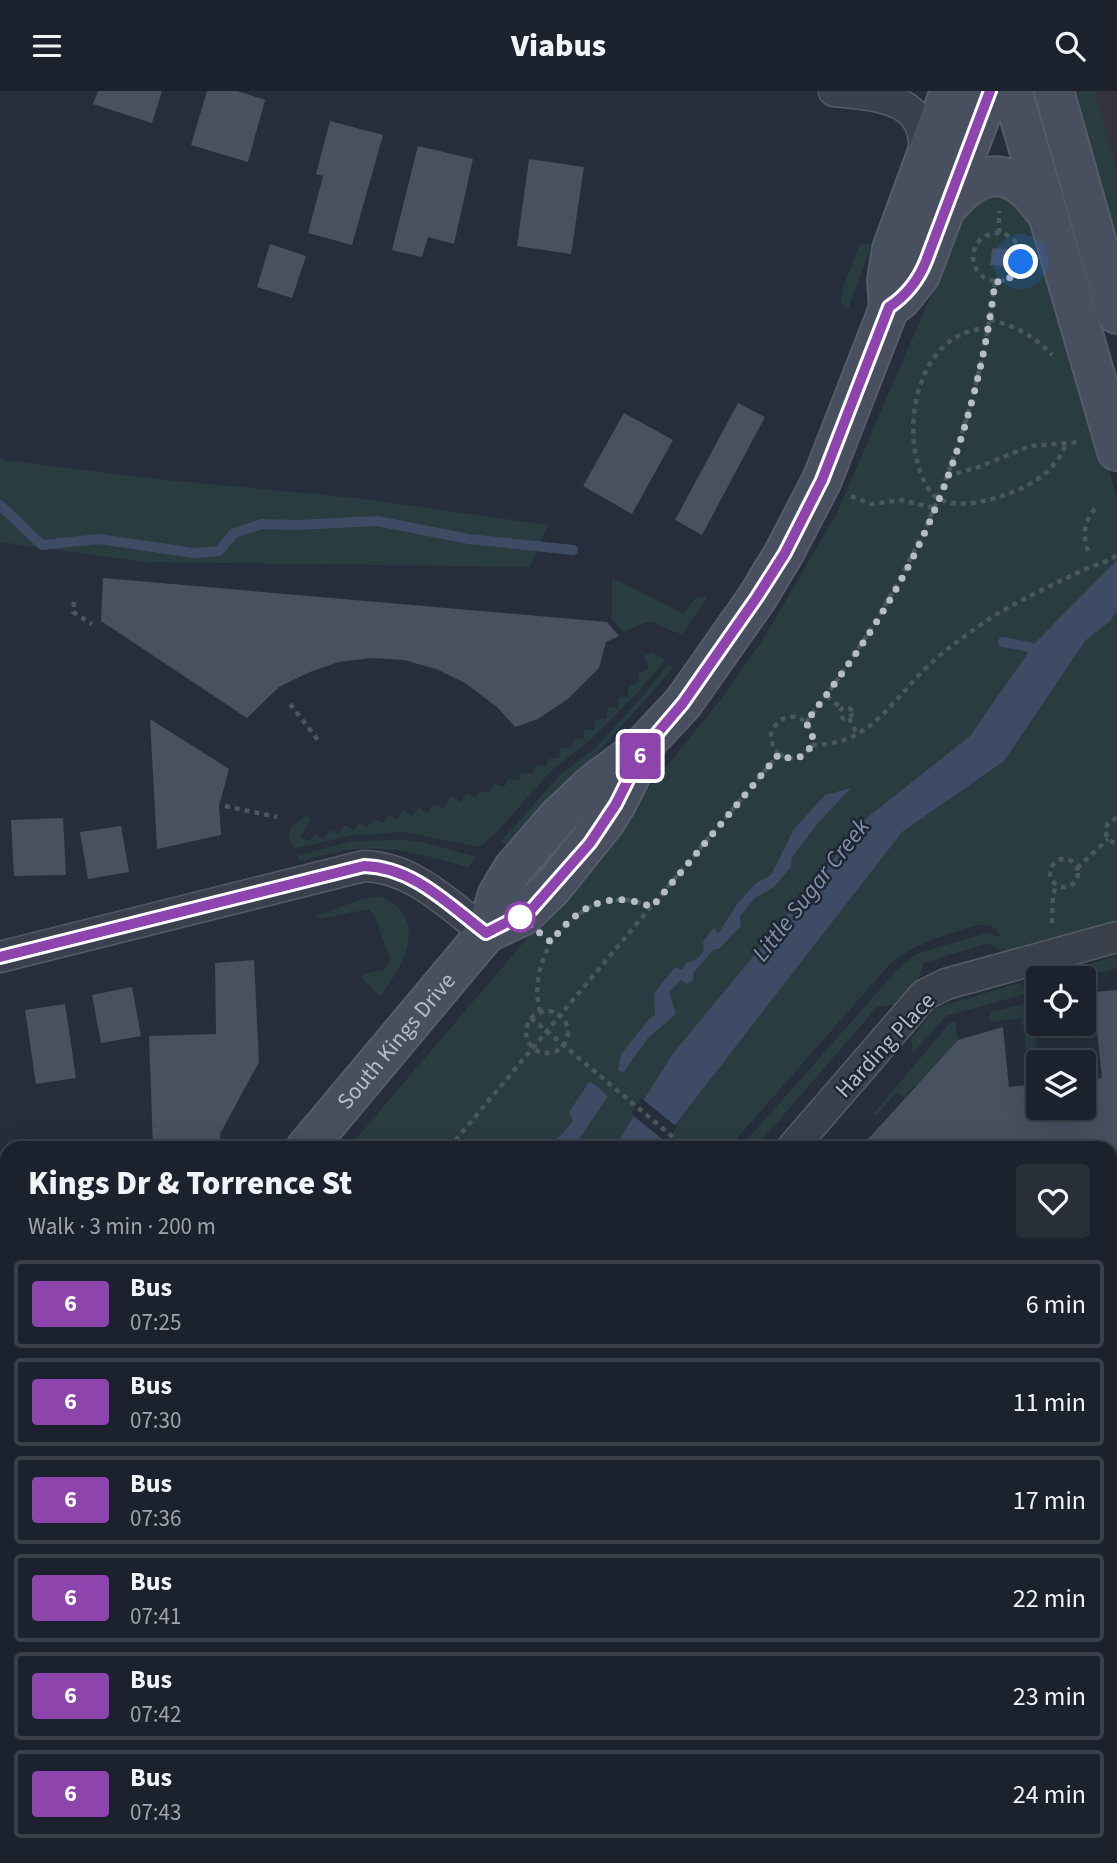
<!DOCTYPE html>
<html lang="en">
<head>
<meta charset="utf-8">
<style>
	body { margin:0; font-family:"Source Sans 3",sans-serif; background:#292f39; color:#f1f3f6; height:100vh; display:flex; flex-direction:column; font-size:26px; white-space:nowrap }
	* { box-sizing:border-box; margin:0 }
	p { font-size:23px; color:#a0a4aa }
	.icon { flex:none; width:38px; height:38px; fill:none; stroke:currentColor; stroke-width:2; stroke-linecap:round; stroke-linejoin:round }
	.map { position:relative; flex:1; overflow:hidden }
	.panel { position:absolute; left:0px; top:1050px; width:1118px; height:723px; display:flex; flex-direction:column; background:#1c222d; border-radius:21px 21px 0 0; box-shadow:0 7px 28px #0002,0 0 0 2px #3a3f49 }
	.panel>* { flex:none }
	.badge { padding:0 14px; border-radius:5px; font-size:24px; line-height:46px }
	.buttons { position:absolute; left:1026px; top:875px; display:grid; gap:14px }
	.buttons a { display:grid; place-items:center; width:70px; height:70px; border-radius:7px; background:#1c222d; box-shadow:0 7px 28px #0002,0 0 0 2px #3a3f49; font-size:35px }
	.you { position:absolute; width:35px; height:35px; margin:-18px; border:5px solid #fff; border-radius:50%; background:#1a73e8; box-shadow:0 0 0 10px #1a73e833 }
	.map>.badge { position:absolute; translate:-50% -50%; box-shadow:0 0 0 4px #fff }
	.round { display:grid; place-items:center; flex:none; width:74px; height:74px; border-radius:7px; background:#292f39 }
	.summary { display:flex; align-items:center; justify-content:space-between; height:119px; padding:0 28px }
	h1 { font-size:33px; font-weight:800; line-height:52px }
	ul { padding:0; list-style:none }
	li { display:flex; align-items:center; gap:21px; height:88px; margin:0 14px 10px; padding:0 14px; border:4px solid #3a3f49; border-radius:7px }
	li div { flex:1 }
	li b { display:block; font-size:26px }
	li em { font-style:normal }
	li .badge { min-width:77px; font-weight:700; text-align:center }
	header { display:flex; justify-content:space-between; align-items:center; height:91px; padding:0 28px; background:#1c222d; font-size:32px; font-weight:800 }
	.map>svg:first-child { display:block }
	.medical { fill:#34323e }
	.green { fill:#293c3f }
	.water { fill:#3d4b64 }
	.pier { fill:#262e3c }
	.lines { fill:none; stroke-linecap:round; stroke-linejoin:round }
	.stream { stroke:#3d4b64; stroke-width:10 }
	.building { fill:#485160 }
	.lane-casing { stroke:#555c68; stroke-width:18 }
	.street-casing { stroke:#555c68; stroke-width:33 }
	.secondary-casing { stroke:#555c68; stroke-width:42 }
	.path { stroke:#48595d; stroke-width:4.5; stroke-dasharray:5 5; stroke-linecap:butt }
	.lane { stroke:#3a414d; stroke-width:14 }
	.street { stroke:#3a414d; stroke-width:30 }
	.secondary { stroke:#484f5f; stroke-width:38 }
	.line-casing { stroke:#fff; stroke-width:16 }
	.line { stroke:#8e44ad; stroke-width:10 }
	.walk { stroke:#b6bcc8; stroke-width:7; stroke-dasharray:0 12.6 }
	.stop-dot { fill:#fff; stroke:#8e44ad; stroke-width:3.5 }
	.labels { text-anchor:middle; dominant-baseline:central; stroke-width:5; stroke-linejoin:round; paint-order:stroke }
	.street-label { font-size:23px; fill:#b6bcc8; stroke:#1f2632 }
	.water-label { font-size:24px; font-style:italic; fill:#8090ad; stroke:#1f2632 }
</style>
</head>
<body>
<header><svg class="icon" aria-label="menu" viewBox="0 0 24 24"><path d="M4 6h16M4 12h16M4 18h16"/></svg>Viabus<svg class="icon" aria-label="search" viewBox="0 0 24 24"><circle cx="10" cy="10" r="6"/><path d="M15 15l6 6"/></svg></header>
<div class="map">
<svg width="1117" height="1772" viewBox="0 0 1117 1772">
	<rect width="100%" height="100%" fill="#262e3c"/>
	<!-- medical -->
	<polygon class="medical" points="1076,0 1117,0 1117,151"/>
	<!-- green -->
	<g class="green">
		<polygon points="1077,0 1095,0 1117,81 1117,146"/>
		<path d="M987,102l25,4 27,34 78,267v424l-108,34 -3,-6 -4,1 -14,-8 -64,20 -6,17 -12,10 -12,15 -17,2 -122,141h-13l4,-7 151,-171 19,-16 70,-21 14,4 -4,-9 -9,-3h-9c-35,11 -59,15 -89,40l-151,172 -4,11h-386l181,-212 193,-238 41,-59 73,-124 130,-300z"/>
		<polygon points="860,153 872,153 848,218 841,211 843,197"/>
		<polygon points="0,365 3,369 146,387 356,407 548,434 530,476 145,471 0,451"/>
		<path d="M612,487l72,36c7,-9 9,-21 23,-16l-25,36c-34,-9 -20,-21 -58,-2l-12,-12z"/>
		<polygon points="651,561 665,569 638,601 589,650 551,680 496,742 480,756 403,741 353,744 294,758 289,747 291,736 307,724 311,728 300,746 309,750 315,743 323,748 330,739 338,743 345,734 354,739 359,732 367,736 374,728 383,732 389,724 397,729 403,719 412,725 418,716 428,722 434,713 443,718 451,705 461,711 466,702 475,707 480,700 489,702 494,693 504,696 509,687 518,690 522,681 533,683 536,673 546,675 549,668 559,667 561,657 571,657 574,648 583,648 585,639 594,639 596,629 606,627 608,616 618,617 619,606 628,606 629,595 639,591 638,583 649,578 644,565"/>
		<polygon points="668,573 672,576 671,580 511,758 501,750 559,685 596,656 644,604"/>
		<path d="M404,749l19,2 53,15 -8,10c-38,-10 -74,-22 -114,-18 -18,2 -37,8 -54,12l-3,-5 55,-15z"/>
		<path d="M380,805c51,23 24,68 0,101l-19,-20 3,-3 19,-4 7,-9 -14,-43 -7,-9 -48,10 -6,-3c22,-6 41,-18 65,-20z"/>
		<polygon points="1117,865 1117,877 1080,887 1065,887 1074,877"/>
		<polygon points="1019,892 1026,896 1029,902 946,925 913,962 911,947 935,919 945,914"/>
		<polygon points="1030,911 1038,971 1028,972 1022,927 991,931 989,927 992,921"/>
		<polygon points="955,930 958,949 918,995 915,994 904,1007 897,1001 876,1025 873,1023 950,932"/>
		<polygon points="7,1597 7,1766 256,1766 252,1772 0,1772 0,1618"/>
	</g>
	<!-- water -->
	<g class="water">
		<polygon points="1117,469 1117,520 1110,530 1085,550 1004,670 902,741 657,1057 614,1057 671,965 868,726 970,645 1035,552"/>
		<polygon points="851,697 818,732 792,766 791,776 774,796 755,807 740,825 741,835 719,858 714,858 693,882 693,889 687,893 681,889 669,901 676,923 648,947 623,982 618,979 621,963 650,927 655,924 654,902 675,876 682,879 686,872 696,869 704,860 703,851 714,836 718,843 737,813 756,792 771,784 794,738 825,704"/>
		<polygon points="590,990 608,1005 573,1057 543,1057 562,1043 573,1030 569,1021"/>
	</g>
	<!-- pier -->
	<polygon class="pier" points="641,1007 677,1036 666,1051 631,1023"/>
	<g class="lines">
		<!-- stream -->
		<g class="stream">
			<polyline points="0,414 42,454 99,448 194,462 219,460 234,442 262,433 298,434 377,430 469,448 573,459"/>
			<polyline points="1003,551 1029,556 1042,563"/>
		</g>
	</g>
	<!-- building -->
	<g class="building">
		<polygon points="98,0 162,0 152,32 93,13"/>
		<polygon points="207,0 237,0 265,9 248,71 191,54"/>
		<polygon points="330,30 383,44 352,154 308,142 323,85 316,83"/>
		<polygon points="418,55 473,68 454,153 428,146 422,166 392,159"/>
		<polygon points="529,68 584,76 571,163 517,155"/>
		<polygon points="270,153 306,165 292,207 257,196"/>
		<polygon points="992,157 1008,158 1008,175 990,174"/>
		<polygon points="738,312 765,326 702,444 675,429"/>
		<polygon points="624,322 673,349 632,423 583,395"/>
		<polygon points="103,487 607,531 619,545 606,551 599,577 568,608 538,628 515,636 497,616 465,592 436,578 404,569 371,567 339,571 310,581 279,596 247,627 101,530"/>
		<polygon points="150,628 229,678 219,715 221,744 157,758"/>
		<polygon points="63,727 66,784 14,785 11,729"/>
		<polygon points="121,735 129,781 88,788 80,741"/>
		<polygon points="254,869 259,971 220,1043 221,1057 153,1057 149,945 216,943 215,872"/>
		<polygon points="132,896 141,945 101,952 92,904"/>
		<polygon points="1117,899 1117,1091 1111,1091 1111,1057 860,1057 958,949 1003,936 1009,996 1038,993 1038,1017 1083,1017 1083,989 1102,987 1093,901"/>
		<polygon points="65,913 76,987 36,993 25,919"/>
		<polygon points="7,1112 7,1160 0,1161 0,1113"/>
		<rect x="1111" y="1171" width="6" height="100"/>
		<polygon points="1111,1672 1117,1672 1117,1772 1063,1772 1063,1766 1111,1766"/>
		<polygon points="568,1766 769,1766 769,1772 564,1772"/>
	</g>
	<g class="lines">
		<!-- lane casing -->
		<g class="lane-casing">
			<polyline id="lane" points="544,1766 553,1772"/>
		</g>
		<!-- street casing -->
		<g class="street-casing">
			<g id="street">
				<path d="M834,0c47,5 96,6 90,68"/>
				<path d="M0,866l364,-91c49,1 85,39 122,67"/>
				<polyline points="792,1057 924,904 946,893 1117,846"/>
				<polyline points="0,1226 7,1224"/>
				<polyline points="816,1766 817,1772"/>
				<polyline points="505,1772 508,1766"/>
			</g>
		</g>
		<!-- secondary casing -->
		<g class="secondary-casing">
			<g id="secondary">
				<polyline points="1012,0 1117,360"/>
				<polyline points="1054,0 1117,223"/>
				<path d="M947,116c37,-44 68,-40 100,7"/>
				<polyline points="889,217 901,208 920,184 990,0"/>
				<polyline points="486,842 524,824 552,797 604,732 616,713 643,660"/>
				<path id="s1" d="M306,1057l180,-215 12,-39 15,-25 45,-52 35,-33 48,-36 42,-45 74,-105 27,-45 38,-73 67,-172 -2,-28 5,-31 58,-158"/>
				<polyline points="0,1524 7,1509"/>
			</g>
		</g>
		<!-- path -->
		<g class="path">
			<circle cx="997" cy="166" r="24"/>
			<polyline points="999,142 999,120"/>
			<path d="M990,229c25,5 45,17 62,35"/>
			<path d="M989,237c-67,2 -87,87 -70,140 3,10 10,26 20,31 20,10 49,2 68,-5 25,-8 50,-25 59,-50"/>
			<polyline points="947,385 979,376 1030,355 1081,351"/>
			<polyline points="851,405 871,413 902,409 934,417"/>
			<path d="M1088,460c-6,-17 -4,-31 9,-44"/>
			<polyline points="74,511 73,521 92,533"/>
			<polyline points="827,605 842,618"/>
			<polyline points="290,613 318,649"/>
			<circle cx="846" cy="622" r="6"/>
			<polyline points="849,627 857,643"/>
			<path d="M806,631c102,-132 168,-273 189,-440"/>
			<path d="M812,654c56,0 75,-38 110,-73 17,-17 35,-31 54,-44 33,-24 71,-40 107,-58 12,-6 24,-7 34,-15"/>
			<path d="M779,663l-6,-6 -2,-14c10,-29 46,-19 41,11"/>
			<path d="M779,663c13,8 26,5 33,-9"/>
			<polyline points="225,715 277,726"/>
			<polyline points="1117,727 1108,732 1105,740 1108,748 1117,754"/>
			<circle cx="1064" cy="782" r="14"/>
			<polyline points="1077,777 1108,748"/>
			<path d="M579,823c24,-17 46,-18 73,-7"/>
			<polyline points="1052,832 1053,803 1057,794"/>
			<circle cx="547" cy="941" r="21"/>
			<path d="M540,921c-7,-28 0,-55 17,-78"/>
			<polyline points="531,927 686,1057"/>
			<polyline points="449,1057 779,663"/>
			<polyline points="0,1366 7,1369"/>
			<polyline points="3,1386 7,1388"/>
			<polyline points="1111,1487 1117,1488"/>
			<polyline points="0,1712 7,1718"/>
			<polyline points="37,1772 39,1766"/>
			<polyline points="468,1772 471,1766"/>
		</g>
		<!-- lane -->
		<use href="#lane" class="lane"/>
		<!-- street -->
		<use href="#street" class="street"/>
		<!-- secondary -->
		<use href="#secondary" class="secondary"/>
	</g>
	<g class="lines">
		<!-- line casing -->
		<g class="line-casing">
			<path id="line" d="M0,866l364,-91c49,1 85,39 122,67l45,-23 59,-67 26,-39 27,-54 40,-47 74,-106 28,-44 37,-73 67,-173c18,-12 29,-26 37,-46l64,-170"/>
		</g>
		<!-- line -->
		<use href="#line" class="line"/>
		<!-- walk -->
		<path class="walk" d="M520,826l31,25c27,-36 57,-53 101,-35l127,-153c16,10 31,2 34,-16l-7,-16c42,-55 82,-112 112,-175 40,-83 66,-174 77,-265 14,-1 22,-7 26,-20"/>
	</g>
	<!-- markers -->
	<circle class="stop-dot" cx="520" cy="826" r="14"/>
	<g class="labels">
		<!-- street labels -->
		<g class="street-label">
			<text stroke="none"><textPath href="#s1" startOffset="140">South Kings Drive</textPath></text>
			<text transform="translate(885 954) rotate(-47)">Harding Place</text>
		</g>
		<!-- water labels -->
		<g class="water-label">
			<text transform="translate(811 799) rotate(-52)">Little Sugar Creek</text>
		</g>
	</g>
</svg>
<div class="buttons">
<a><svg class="icon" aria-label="locate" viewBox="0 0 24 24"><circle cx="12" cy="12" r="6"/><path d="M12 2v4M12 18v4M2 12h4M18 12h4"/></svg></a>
<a><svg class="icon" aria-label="layers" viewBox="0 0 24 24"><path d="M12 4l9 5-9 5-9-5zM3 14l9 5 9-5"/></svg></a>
</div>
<div class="you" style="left:1021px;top:171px"></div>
<b class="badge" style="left:640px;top:665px;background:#8e44ad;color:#fff">6</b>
<section class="panel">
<div class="summary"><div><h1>Kings Dr &amp; Torrence St</h1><p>Walk · 3 min · 200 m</p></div><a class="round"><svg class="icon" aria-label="heart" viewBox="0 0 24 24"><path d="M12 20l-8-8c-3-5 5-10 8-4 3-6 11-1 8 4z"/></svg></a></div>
<ul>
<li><span class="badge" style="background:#8e44ad;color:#fff">6</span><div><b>Bus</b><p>07:25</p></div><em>6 min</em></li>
<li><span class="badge" style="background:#8e44ad;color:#fff">6</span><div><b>Bus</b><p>07:30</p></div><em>11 min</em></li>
<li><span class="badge" style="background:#8e44ad;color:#fff">6</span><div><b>Bus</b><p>07:36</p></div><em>17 min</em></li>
<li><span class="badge" style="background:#8e44ad;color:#fff">6</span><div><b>Bus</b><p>07:41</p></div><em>22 min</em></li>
<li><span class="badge" style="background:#8e44ad;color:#fff">6</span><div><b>Bus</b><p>07:42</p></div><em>23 min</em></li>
<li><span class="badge" style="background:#8e44ad;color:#fff">6</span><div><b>Bus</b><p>07:43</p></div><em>24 min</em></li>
</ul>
</section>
</div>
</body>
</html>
